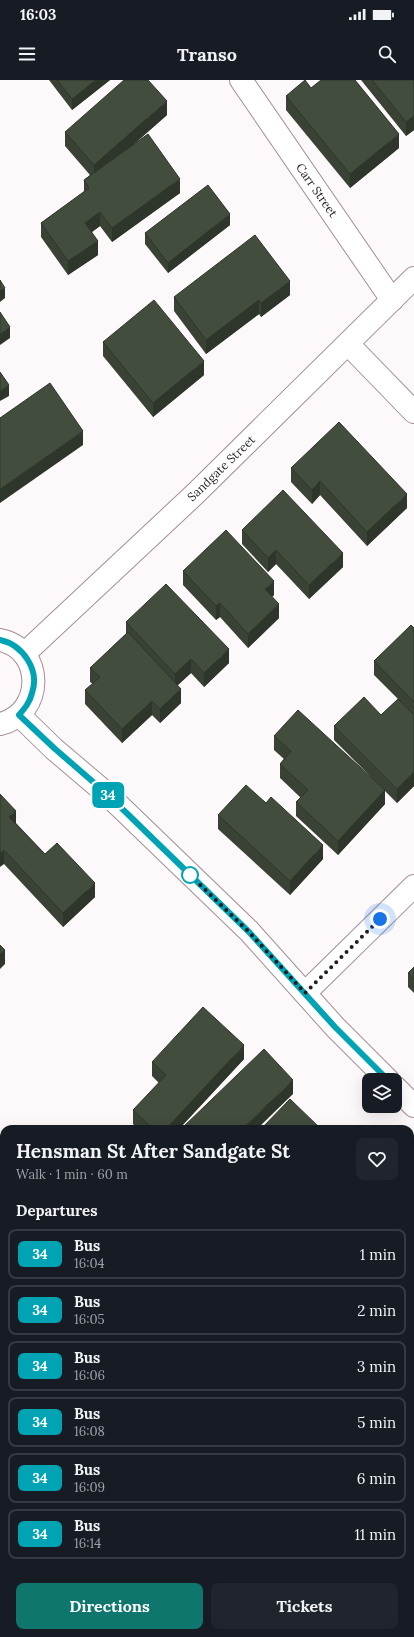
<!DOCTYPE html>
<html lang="en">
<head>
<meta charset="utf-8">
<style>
	body { margin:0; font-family:Lora,serif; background:#20242c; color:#f1f3f6; height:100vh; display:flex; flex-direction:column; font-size:15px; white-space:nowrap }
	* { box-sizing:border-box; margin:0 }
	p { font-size:13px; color:#9ea1a6 }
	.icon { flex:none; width:22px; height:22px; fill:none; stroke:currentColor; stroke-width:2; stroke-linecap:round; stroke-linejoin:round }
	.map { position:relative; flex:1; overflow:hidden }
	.drawer { position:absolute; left:0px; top:1045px; width:414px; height:512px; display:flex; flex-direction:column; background:#171b24; border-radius:12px 12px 0 0; box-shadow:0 4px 16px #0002 }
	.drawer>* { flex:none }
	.badge { padding:0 8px; border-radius:6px; font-size:14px; line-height:26px }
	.fabs { position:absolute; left:362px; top:993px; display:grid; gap:8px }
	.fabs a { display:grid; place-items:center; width:40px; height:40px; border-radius:8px; background:#171b24; box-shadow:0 4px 16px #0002; font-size:20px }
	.you { position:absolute; width:20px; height:20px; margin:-10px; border:3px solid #fff; border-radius:50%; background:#1a73e8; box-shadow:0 0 0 6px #1a73e833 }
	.map>.badge { position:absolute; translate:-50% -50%; box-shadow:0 0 0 2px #fff }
	h2 { padding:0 16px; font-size:15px; line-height:36px }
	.round { display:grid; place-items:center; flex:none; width:42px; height:42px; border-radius:8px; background:#20242c }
	.summary { display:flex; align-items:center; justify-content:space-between; height:68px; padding:0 16px }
	h1 { font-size:19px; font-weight:700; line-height:30px }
	.primary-button { display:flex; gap:8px; margin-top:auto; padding:8px 16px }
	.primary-button a { flex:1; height:46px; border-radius:8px; background:#0f766e; color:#fff; font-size:16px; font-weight:700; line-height:46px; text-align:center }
	.primary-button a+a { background:#20242c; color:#f1f3f6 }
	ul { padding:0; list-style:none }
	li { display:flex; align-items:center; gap:12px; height:50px; margin:0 8px 6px; padding:0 8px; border:2px solid #363941; border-radius:8px }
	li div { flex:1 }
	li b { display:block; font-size:15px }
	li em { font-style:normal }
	li .badge { min-width:44px; font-weight:700; text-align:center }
	.status { display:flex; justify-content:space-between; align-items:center; height:28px; padding:0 20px; background:#171b24; direction:ltr }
	.status svg { height:11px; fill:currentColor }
	header { display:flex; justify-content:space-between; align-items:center; height:52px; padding:0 16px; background:#171b24; font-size:18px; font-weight:700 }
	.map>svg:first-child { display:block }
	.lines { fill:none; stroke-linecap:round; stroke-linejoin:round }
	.minor-casing { stroke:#a58e94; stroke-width:24 }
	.minor { stroke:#fff; stroke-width:22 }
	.wall { fill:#394235 }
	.shaded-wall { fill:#2e362b }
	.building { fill:#424d3e; stroke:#2e362b }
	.line-casing { stroke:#fff; stroke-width:9 }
	.line { stroke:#00a3b4; stroke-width:6 }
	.walk { stroke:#251c1e; stroke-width:4; stroke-dasharray:0 7.2 }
	.stop-dot { fill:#fff; stroke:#00a3b4; stroke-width:2 }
	.labels { text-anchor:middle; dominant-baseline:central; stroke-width:4; stroke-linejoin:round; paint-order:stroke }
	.street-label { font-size:12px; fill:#251c1e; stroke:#fff }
</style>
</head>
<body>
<div class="status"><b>16:03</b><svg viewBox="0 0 49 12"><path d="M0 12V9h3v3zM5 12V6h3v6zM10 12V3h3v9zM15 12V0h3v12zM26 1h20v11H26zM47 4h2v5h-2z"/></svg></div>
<header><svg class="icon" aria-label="menu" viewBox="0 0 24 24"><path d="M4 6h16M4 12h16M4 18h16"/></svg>Transo<svg class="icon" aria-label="search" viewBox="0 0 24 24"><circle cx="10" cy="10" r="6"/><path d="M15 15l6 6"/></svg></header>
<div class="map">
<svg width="414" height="1557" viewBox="0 0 414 1557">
	<rect width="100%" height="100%" fill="#fdf8f9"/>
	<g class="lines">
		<!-- minor casing -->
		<g class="minor-casing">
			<g id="minor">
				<polyline points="241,0 392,220"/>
				<polyline points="348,264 414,332"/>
				<path d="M0,560c45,9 44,74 0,84"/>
				<polyline points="24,574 195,414 414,198"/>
				<polyline points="19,635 54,669 107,714 249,851 335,947 388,1000"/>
				<polyline points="305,913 414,806"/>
				<polyline points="395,1007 414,1026"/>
				<polyline points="0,1288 4,1292"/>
				<polyline points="268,1553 272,1557"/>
			</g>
		</g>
		<!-- minor -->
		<use href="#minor" class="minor"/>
	</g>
	<!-- wall -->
	<g class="wall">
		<polygon points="49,0 110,0 72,30"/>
		<polygon points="361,0 414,0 414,50 406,56"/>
		<polygon points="311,8 399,68 350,108 286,30 286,16"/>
		<polygon points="167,35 133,65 180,113 112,162 100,146 92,152 98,175 68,195 41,157 41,143 84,112 84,100 90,95 65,66 65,52"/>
		<polygon points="230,145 168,193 145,164 145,153"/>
		<polygon points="290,215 261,237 259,234 206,274 174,231 174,217"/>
		<polygon points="103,262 204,295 153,337 103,276"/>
		<polygon points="291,388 407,428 367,466 320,415 312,424 291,402"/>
		<polygon points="242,450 343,487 309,519 276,484 268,492 242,464"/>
		<polygon points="183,491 274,515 272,517 279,538 248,568 220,537 216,540 183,505"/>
		<polygon points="126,542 229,583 204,607 191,593 177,605 181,623 160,643 152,635 122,663 85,624 85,610 93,604 90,602 90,588 126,554"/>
		<polygon points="414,548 414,706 397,723 385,711 385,724 338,775 296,736 296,722 301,718 280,698 280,684 284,679 274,670 274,656 378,704 334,660 334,646 381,635 398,619 374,595 374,581"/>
		<polygon points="0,714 16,743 45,774 95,817 63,847 4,784"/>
		<polygon points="218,735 323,779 290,815 218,749"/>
		<polygon points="414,887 414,913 408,907 408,893"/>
		<polygon points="244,979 179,1049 138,1049 133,1044 133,1030 159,1003 152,996 152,982"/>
		<polygon points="4,1124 4,1199 0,1195 0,1128"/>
		<polygon points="414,1203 414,1265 410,1262 410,1208"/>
		<polygon points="4,1484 4,1551 0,1555 0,1488"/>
		<polygon points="30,1553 101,1553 97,1557 26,1557"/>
		<polygon points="375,1553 410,1553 414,1557 379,1557"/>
	</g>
	<!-- shaded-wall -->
	<g class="shaded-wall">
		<polygon points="96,0 110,0 72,30 72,19"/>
		<polygon points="167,21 167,35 94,99 94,85"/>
		<polygon points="414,36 414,50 406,56 406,42"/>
		<polygon points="399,54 399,68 350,108 350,94"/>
		<polygon points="180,99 180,113 112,162 112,148"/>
		<polygon points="100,132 100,146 85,157 85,143"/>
		<polygon points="230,134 230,145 168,193 168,183"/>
		<polygon points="98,161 98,175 68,195 68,181"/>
		<polygon points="290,201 290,215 261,237 261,223"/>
		<polygon points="5,208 5,218 0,222 0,211"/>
		<polygon points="259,220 259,234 206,274 206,260"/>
		<polygon points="10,247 10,258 0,265 0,254"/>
		<polygon points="204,281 204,295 153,337 153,323"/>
		<polygon points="9,305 9,316 0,321 0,311"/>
		<polygon points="83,351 83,365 0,423 0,409"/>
		<polygon points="320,401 320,415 312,424 312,410"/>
		<polygon points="407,414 407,428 367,466 367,452"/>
		<polygon points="276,470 276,484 268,492 268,478"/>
		<polygon points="343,473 343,487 309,519 309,505"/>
		<polygon points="274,501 274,515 265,523 265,509"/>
		<polygon points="220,523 220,537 216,540 216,526"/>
		<polygon points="279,524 279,538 248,568 248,554"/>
		<polygon points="229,569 229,583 204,607 204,593"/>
		<polygon points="191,579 191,593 175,608 175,594"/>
		<polygon points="181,609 181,623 160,643 160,629"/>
		<polygon points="152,621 152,635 122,663 122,649"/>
		<polygon points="414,692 414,706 397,723 397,709"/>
		<polygon points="385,710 385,724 338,775 338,761"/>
		<polygon points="16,731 16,745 9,737"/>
		<polygon points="323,765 323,779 290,815 290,801"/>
		<polygon points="4,770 4,784 0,787 0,773"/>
		<polygon points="95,803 95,817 63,847 63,833"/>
		<polygon points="5,870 5,884 0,889 0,875"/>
		<polygon points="244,965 244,979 179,1049 166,1049"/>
		<polygon points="293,1000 293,1014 257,1049 242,1049"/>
		<polygon points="4,1107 4,1121 0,1125 0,1111"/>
		<polygon points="414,1172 414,1186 410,1190 410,1176"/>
		<polygon points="414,1454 414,1468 410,1471 410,1457"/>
		<polygon points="4,1456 4,1470 0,1474 0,1460"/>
		<polygon points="4,1540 4,1551 0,1555 0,1544"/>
		<polygon points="90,1553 101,1553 97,1557 86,1557"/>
	</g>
	<!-- building -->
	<g class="building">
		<polygon points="57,0 96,0 72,19"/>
		<polygon points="124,0 148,0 167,21 94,85 65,52"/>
		<polygon points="305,0 311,8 321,0 355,0 399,54 350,94 286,16"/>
		<polygon points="372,0 414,0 414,36 406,42"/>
		<polygon points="148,54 180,99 112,148 100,132 85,143 98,161 68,181 41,143 89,108 84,100"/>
		<polygon points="208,105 230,134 168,183 145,153"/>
		<polygon points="255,155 290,201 261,223 259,220 206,260 174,217"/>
		<polygon points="0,200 5,208 0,211"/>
		<polygon points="154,220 204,281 153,323 103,262"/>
		<polygon points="0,232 10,247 0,254"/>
		<polygon points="0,292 9,305 0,311"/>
		<polygon points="50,303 83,351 0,409 0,338"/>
		<polygon points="339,342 407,414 367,452 320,401 312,410 291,388"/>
		<polygon points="283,410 343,473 309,505 276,470 268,478 242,450"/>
		<polygon points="226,450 274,501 265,509 279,524 248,554 220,523 216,526 183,491"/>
		<polygon points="166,504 229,569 204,593 191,579 175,594 126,542"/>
		<polygon points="411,545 414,548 414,622 374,581"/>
		<polygon points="128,552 181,609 160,629 152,621 122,649 85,610 100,597 90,588"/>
		<polygon points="364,617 381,635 398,619 414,635 414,692 397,709 334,646"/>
		<polygon points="298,630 385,710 338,761 296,722 308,710 280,684 291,671 274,656"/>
		<polygon points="246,705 266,723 271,717 323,765 290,801 218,735"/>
		<polygon points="0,714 16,731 9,737 45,774 57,763 95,803 63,833 4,770 0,773"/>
		<polygon points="0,865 5,870 0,875"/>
		<polygon points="414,887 414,899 408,893"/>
		<polygon points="203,927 244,965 166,1049 153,1049 133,1030 166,995 152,982"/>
		<polygon points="264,969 293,1000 242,1049 181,1049"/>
		<polygon points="290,1019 321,1049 261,1049"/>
		<polygon points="0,1092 4,1096 4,1107 0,1111"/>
		<polygon points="4,1124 4,1185 0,1181 0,1128"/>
		<polygon points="410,1133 414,1137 414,1172 410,1176"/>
		<polygon points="414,1203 414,1255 410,1251 410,1208"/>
		<polygon points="0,1399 4,1403 4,1456 0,1460"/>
		<polygon points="410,1445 414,1449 414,1454 410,1457"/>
		<polygon points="4,1484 4,1514 0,1510 0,1488"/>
		<polygon points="410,1489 411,1489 414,1492 414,1557 393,1557 389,1553 410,1553"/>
		<polygon points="0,1512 4,1517 4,1540 0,1544"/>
		<polygon points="30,1553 39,1553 42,1557 26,1557"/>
		<polygon points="47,1553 90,1553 86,1557 51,1557"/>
		<polygon points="104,1553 161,1553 162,1555 160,1557 100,1557"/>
	</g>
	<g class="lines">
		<!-- line casing -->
		<g class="line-casing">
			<path id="line" d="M0,560c23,5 40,30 32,53 -2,9 -7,15 -13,22l35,33 53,46 142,138 86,95 53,53"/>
		</g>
		<!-- line -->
		<use href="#line" class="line"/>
		<!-- walk -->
		<polyline class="walk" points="190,795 249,852 305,913 380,839"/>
	</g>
	<!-- markers -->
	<circle class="stop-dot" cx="190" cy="795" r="8"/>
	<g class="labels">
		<!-- street labels -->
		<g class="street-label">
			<text transform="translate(317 110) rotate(55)">Carr Street</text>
			<text transform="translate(221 388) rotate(-44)">Sandgate Street</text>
		</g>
	</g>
</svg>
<div class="fabs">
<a><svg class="icon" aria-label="layers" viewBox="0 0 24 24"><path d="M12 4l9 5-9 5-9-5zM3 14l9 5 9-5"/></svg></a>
</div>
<div class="you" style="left:380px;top:839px"></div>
<b class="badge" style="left:108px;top:715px;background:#00a3b4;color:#fff">34</b>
<section class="drawer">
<div class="summary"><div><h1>Hensman St After Sandgate St</h1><p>Walk · 1 min · 60 m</p></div><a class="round"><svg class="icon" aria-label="heart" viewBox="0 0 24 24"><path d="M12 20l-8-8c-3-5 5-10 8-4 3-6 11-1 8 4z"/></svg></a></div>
<h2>Departures</h2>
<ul>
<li><span class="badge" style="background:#00a3b4;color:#fff">34</span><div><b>Bus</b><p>16:04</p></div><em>1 min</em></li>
<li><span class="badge" style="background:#00a3b4;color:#fff">34</span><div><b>Bus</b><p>16:05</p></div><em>2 min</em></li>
<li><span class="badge" style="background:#00a3b4;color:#fff">34</span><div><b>Bus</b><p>16:06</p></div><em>3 min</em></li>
<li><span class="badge" style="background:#00a3b4;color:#fff">34</span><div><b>Bus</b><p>16:08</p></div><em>5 min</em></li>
<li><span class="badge" style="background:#00a3b4;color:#fff">34</span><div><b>Bus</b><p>16:09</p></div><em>6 min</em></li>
<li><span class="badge" style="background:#00a3b4;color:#fff">34</span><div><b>Bus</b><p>16:14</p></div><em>11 min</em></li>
</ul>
<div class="primary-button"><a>Directions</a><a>Tickets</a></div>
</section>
</div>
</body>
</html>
